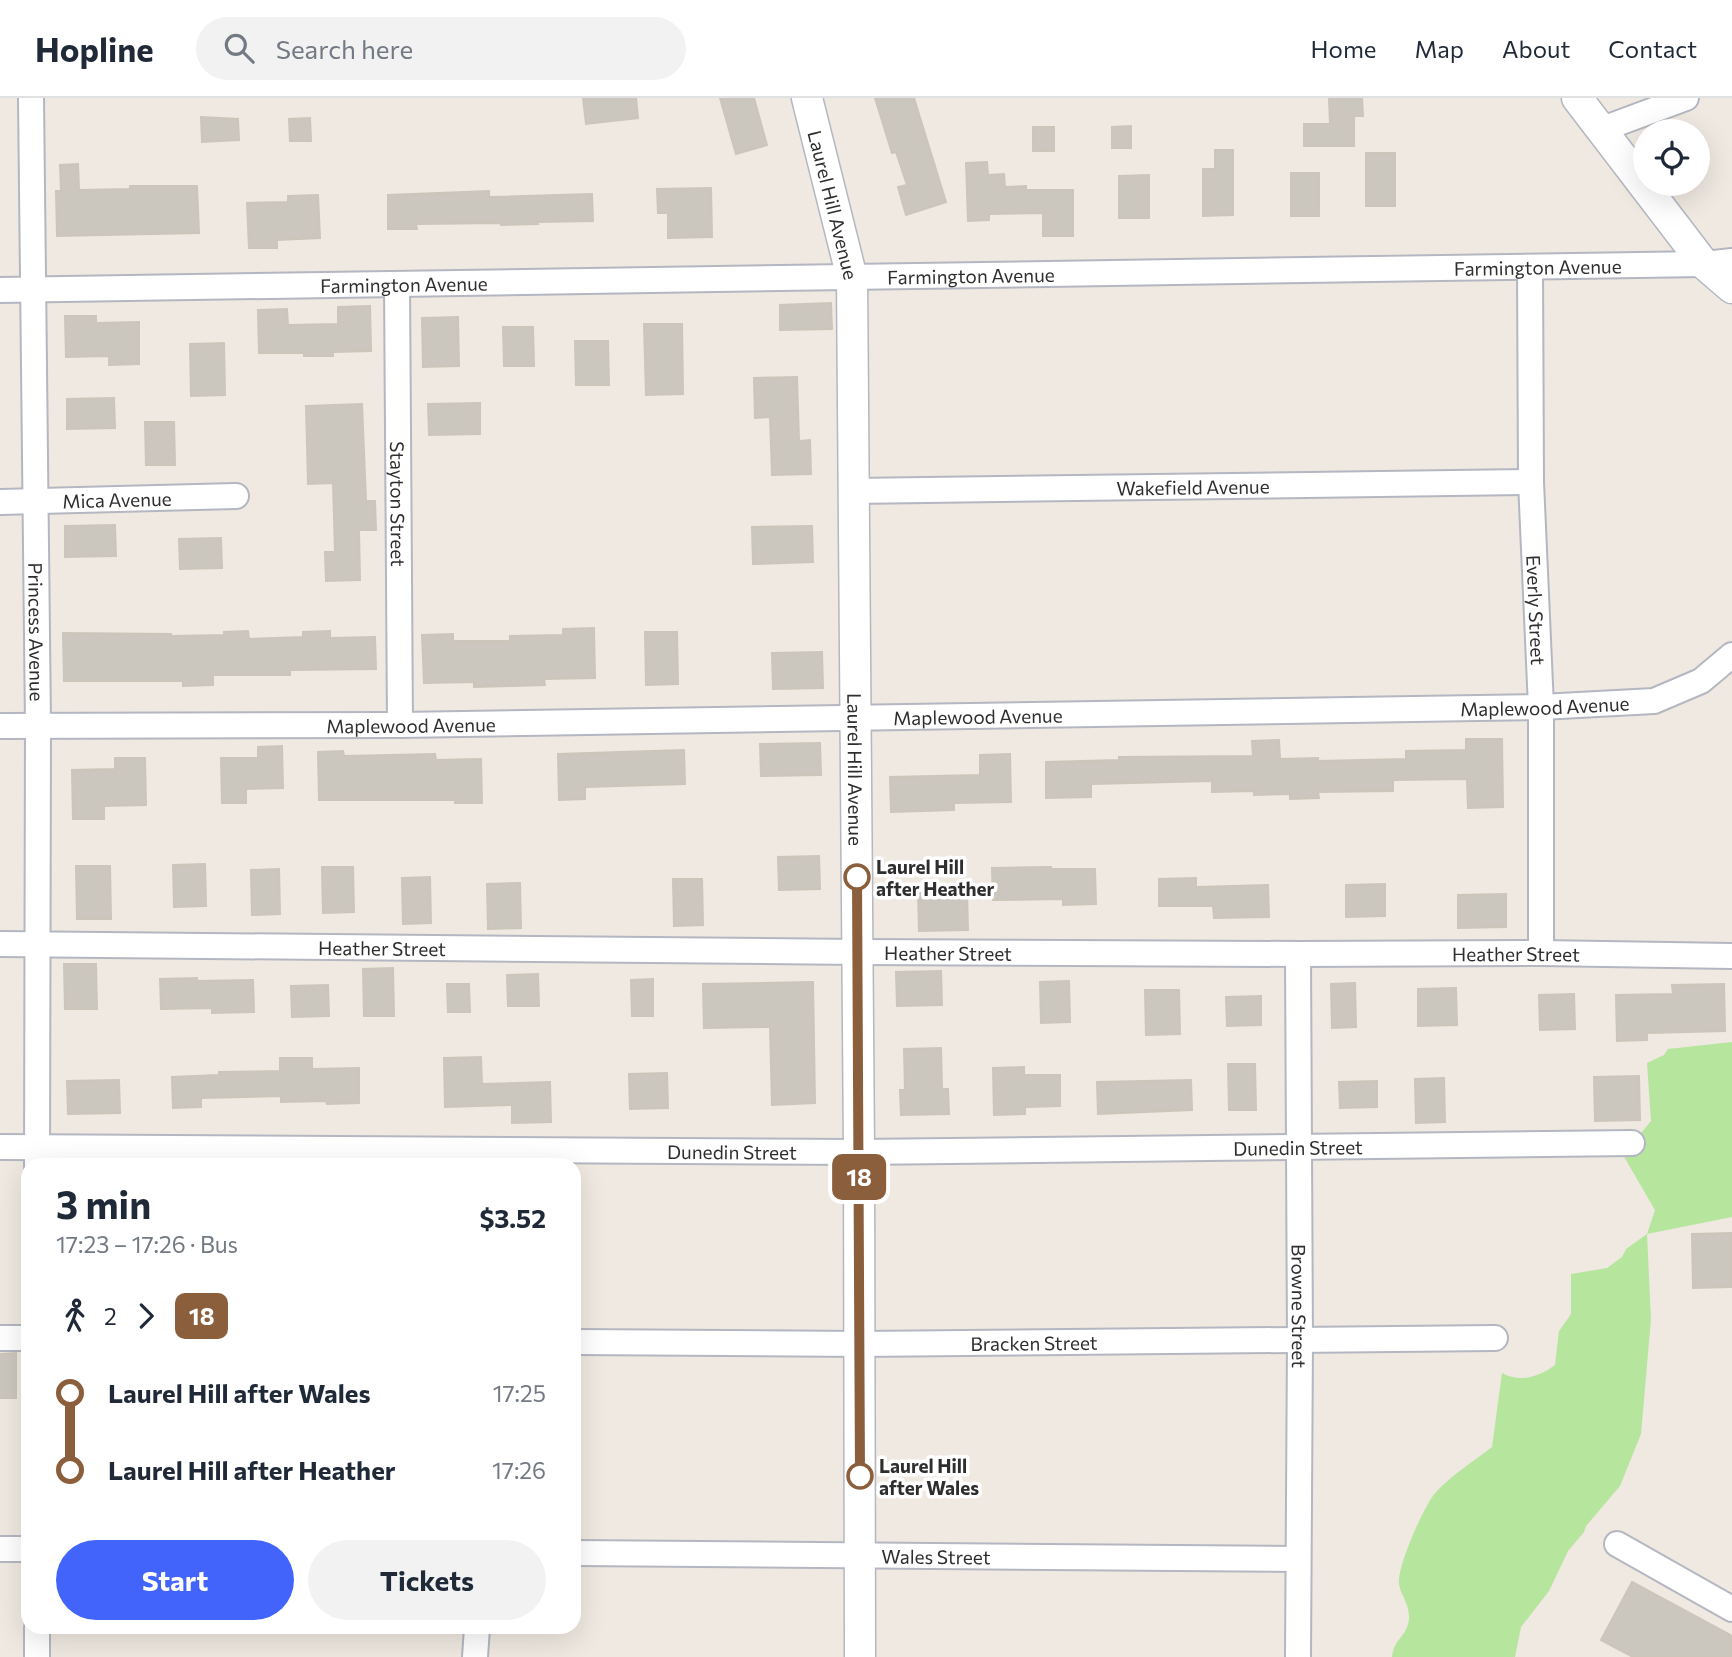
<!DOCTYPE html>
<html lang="en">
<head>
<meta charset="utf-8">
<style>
	body { margin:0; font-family:Commissioner,sans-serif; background:#f2f2f3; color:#1f2937; height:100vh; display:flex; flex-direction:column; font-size:26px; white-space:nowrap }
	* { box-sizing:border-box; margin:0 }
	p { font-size:23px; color:#747a83 }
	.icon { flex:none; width:38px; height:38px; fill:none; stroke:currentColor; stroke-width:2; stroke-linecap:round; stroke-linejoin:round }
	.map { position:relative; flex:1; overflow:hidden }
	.details { position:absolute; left:21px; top:1060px; width:560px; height:476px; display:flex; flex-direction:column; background:#fff; border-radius:21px; box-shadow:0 7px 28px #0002 }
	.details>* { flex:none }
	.badge { padding:0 14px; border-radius:10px; font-size:24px; line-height:46px }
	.buttons { position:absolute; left:1633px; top:21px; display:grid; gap:14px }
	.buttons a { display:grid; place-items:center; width:77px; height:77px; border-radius:50%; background:#fff; box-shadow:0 7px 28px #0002; font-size:35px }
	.map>.badge { position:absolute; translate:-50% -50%; box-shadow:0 0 0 4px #fff }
	.legs { display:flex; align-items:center; gap:10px; height:77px; padding:0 35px; font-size:23px }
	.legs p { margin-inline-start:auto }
	.headline { display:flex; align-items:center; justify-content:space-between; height:119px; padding:0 35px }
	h1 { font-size:38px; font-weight:700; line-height:52px }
	.action { display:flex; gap:14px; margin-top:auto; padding:14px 35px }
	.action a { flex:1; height:80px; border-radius:42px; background:#4264fb; color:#fff; font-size:28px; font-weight:700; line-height:80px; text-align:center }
	.action a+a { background:#f2f2f3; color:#1f2937 }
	ul { padding:0 35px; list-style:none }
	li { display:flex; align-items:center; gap:24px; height:77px; font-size:26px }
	li i { display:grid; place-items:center; width:10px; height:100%; margin:0 9px; background:currentColor }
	li i::after { content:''; width:18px; height:18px; margin:-9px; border:5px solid; border-radius:50%; background:#fff }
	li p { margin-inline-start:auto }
	li:first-child i { background:linear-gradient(#0000 50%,currentColor 0) }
	li:last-child i { background:linear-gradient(currentColor 50%,#0000 0) }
	header { display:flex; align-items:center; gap:42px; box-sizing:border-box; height:98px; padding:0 35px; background:#fff; border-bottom:2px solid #e0e1e3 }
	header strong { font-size:33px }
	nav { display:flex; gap:38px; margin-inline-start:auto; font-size:24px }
	.search { width:490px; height:63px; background:#f2f2f3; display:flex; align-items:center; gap:18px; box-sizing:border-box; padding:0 24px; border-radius:38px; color:#747a83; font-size:26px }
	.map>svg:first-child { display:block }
	.green { fill:#b6e59e }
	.building { fill:#cbc7bf; stroke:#cbc5ba; stroke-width:2 }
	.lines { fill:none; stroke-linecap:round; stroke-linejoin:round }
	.minor-casing { stroke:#b4b7c1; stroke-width:28 }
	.tertiary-casing { stroke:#b4b7c1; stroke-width:33 }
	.minor { stroke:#fff; stroke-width:24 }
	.tertiary { stroke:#fff; stroke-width:30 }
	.line-1-casing { stroke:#fff; stroke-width:16 }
	.line-1 { stroke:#8b5e3c; stroke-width:10 }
	.stop-1-dot { fill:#fff; stroke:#8b5e3c; stroke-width:3.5 }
	.labels { text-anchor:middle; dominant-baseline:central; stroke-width:7; stroke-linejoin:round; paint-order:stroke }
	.street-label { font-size:19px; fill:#2e2e2e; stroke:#fff }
	.stop-label { font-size:19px; font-weight:bold; fill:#2e2e2e; stroke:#fff; text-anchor:start }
</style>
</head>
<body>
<header>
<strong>Hopline</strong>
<div class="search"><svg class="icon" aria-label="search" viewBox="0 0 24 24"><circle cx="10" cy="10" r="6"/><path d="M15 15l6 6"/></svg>Search here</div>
<nav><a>Home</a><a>Map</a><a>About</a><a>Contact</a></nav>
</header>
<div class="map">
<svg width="1732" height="1559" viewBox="0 0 1732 1559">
	<rect width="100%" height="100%" fill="#efe9e1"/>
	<!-- green -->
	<path class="green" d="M1732,944v175l-85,17 4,85 -10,115 -21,52 -34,40 -2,6 -16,19 -19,40 -28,36 -6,30h-123c2,-19 15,-20 17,-38 1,-15 -9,-25 -10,-35 -2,-18 26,-81 38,-93 16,-17 37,-30 55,-44l10,-74c17,10 37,4 53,-8l4,-34 12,-17v-40l36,-6 15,-11 4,-8 21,-15 8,-24 -32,-55 28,-34 -4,-58 17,-8 4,-6z"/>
	<!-- building -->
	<g class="building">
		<polygon points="583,0 636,0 638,20 586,26"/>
		<polygon points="720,0 754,0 767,47 736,56"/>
		<polygon points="875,0 914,0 946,104 906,117 898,89 907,87 896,54 892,55"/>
		<polygon points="1329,0 1362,0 1363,18 1354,18 1354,48 1304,48 1304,26 1330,26"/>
		<polygon points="201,19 238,21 239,42 202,44"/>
		<polygon points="310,20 311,43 290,43 289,21"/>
		<polygon points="1131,28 1131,50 1112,50 1112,29"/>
		<rect x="1033" y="29" width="21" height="24"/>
		<polygon points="1215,52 1233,52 1233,117 1203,118 1203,71 1215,71"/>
		<rect x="1366" y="55" width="29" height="53"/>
		<polygon points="987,64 988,77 1004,76 1005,89 1026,88 1026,92 1073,92 1073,138 1043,138 1043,115 989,116 989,122 968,123 966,65"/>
		<polygon points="78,66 79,92 130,91 130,88 197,88 199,135 57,138 56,93 61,93 60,67"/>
		<rect x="1291" y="75" width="28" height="43"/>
		<polygon points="1149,77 1149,120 1119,120 1119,78"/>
		<polygon points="711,90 712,139 668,140 668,115 658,115 657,91"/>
		<polygon points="489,93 489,99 592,96 593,123 537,124 538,126 501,127 501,125 416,126 417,131 388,131 388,97"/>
		<polygon points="318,97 320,140 277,142 277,150 249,150 247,105 288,104 288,98"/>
		<polygon points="831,205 832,231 780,232 780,207"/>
		<polygon points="370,208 371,253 333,254 333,258 304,258 304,255 259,255 258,212 287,211 288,227 338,226 338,209"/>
		<polygon points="65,218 96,218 96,225 139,224 139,266 109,267 109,258 66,259"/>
		<polygon points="458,219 459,268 423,269 422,220"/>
		<polygon points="644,226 682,226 683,296 646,297"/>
		<polygon points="503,229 533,229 534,268 504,268"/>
		<polygon points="575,243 608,243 609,287 576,287"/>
		<polygon points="224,245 225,297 191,298 190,246"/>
		<polygon points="797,279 799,343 810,342 811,376 772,377 770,319 755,320 754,280"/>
		<polygon points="114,300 115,330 67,331 67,301"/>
		<polygon points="480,305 480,336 429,337 428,306"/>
		<polygon points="362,306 366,403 375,403 376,432 359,432 360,482 326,483 325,454 335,454 333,385 308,386 306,308"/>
		<polygon points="145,324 174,324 175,367 146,367"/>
		<polygon points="115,427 116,458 65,459 65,428"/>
		<polygon points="812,428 813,464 753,466 752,429"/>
		<polygon points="221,440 222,470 180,471 179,441"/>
		<polygon points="594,530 595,580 544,581 545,587 511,588 474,589 474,584 424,585 422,537 453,536 453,543 510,543 510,538 563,537 563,531"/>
		<polygon points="248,533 249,541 303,539 303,534 330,533 330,540 375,539 376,571 290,572 290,577 213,577 213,587 183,588 183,583 64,583 63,535 171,536 171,538 224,537 224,534"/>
		<polygon points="645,534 677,534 678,586 646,587"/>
		<polygon points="822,554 823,590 773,591 772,555"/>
		<polygon points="1466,641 1502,641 1503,709 1468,710 1467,681 1393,682 1393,693 1318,694 1319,700 1290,701 1290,696 1254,697 1254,693 1212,694 1212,683 1091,686 1091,699 1046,700 1046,664 1119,662 1119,659 1253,658 1252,643 1279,642 1280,661 1318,660 1318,663 1406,661 1406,653 1466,652"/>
		<polygon points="820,645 821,677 761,678 760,646"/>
		<polygon points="282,648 283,690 246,691 246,705 222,705 221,660 258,660 258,649"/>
		<polygon points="684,652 685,686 585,689 585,701 559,702 558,656"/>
		<polygon points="343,653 344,658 435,656 436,662 481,661 482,705 455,705 455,702 319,702 318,654"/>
		<polygon points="1010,656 1011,704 954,705 954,712 891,714 890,679 980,677 980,657"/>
		<polygon points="115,660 145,660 146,707 104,708 104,721 73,721 72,672 115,671"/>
		<polygon points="819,758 820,791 779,792 778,759"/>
		<polygon points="205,766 206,808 174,809 173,767"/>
		<polygon points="76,768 110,768 111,821 77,821"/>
		<polygon points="322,769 353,769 354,814 323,815"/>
		<polygon points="1051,769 1051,771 1095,771 1096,806 1063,807 1063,801 993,802 992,770"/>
		<polygon points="279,771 280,816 252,817 251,772"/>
		<polygon points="430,779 431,825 403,826 402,780"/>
		<polygon points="1196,780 1196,789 1268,787 1269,819 1214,820 1213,808 1159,808 1159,781"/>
		<polygon points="673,781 702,781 703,827 674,828"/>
		<polygon points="520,785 521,830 488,831 487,786"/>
		<polygon points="1385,786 1385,818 1346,819 1346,787"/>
		<polygon points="967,793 968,832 919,833 918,794"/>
		<polygon points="1506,796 1506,829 1458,830 1458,797"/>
		<polygon points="64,866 96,866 97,911 65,911"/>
		<polygon points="393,870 394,918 364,918 363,871"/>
		<polygon points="941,873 942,907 897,908 896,874"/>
		<polygon points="538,876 539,908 508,908 507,877"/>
		<polygon points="197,880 197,883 253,882 254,914 212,915 212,910 161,911 160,881"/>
		<polygon points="653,881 653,918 632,918 631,882"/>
		<polygon points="1069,883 1070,924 1041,925 1040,884"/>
		<polygon points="813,884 815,1005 772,1007 770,929 704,930 703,886"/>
		<polygon points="1355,885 1356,929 1332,930 1331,886"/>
		<polygon points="447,886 469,886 470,914 448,914"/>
		<polygon points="1724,886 1725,933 1647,935 1647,942 1617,943 1616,897 1673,896 1672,887"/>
		<polygon points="328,887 329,918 292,919 291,888"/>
		<polygon points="1456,890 1457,927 1418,928 1418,891"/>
		<polygon points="1145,892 1179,892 1180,936 1146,937"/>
		<polygon points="1574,896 1575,931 1540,932 1539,897"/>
		<polygon points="1261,898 1261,927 1227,928 1226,899"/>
		<polygon points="941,950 942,991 948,991 949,1016 901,1017 900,992 905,992 904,951"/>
		<polygon points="481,959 482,986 550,984 551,1024 512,1025 512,1007 445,1009 444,960"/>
		<polygon points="280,960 312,960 312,971 359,970 359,1005 327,1006 326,1003 281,1004 281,998 201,1000 201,1009 173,1010 172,979 219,977 219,974 280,973"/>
		<polygon points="1228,966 1255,966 1256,1012 1229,1012"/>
		<polygon points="1024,969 1024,977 1060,977 1060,1008 1025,1009 1025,1016 994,1017 993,970"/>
		<polygon points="667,975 668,1010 630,1011 629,976"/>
		<polygon points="1639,978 1640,1022 1595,1023 1594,979"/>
		<polygon points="1444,980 1445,1024 1416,1025 1415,981"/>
		<polygon points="119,982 120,1015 68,1016 67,983"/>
		<polygon points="1191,982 1192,1012 1098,1016 1097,984"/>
		<polygon points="1377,983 1377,1009 1340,1010 1339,984"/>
		<polygon points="1732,1135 1732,1189 1693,1190 1692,1136"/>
		<polygon points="16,1255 16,1300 0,1300 0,1256"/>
		<polygon points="1632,1484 1732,1538 1732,1559 1633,1559 1601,1542"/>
	</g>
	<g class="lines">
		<!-- minor casing -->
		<g class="minor-casing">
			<g id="minor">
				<path id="s1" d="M31,0l7,627 -1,441"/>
				<polyline points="1600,32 1686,0"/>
				<path id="s2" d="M1530,169l1,215 10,225v246"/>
				<path id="s3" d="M397,186l3,441"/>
				<path id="s4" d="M0,192l1704,-26 28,-3"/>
				<path id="s5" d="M853,393l678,-9"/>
				<path id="s6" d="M0,404l236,-6"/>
				<path id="s7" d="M0,628l400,-1 1141,-18 113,-6 47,-20 31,-26"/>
				<path id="s8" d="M0,846l858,8 440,2 243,-1 191,3"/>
				<path id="s9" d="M1298,856l2,387 -2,316"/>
				<path id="s10" d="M0,1049l859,5 773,-9"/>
				<polyline points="0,1240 28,1240"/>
				<path id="s11" d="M574,1244l286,2 635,-6"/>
				<polyline points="1617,1446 1732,1511"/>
				<polyline points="0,1451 28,1451"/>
				<path id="s12" d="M574,1455l724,6"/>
				<polyline points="37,1530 37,1559"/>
				<polyline points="475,1559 477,1530"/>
			</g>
		</g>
		<!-- tertiary casing -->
		<g class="tertiary-casing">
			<g id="tertiary">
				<path id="s13" d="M807,0l45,180 7,874 1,505"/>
				<polyline points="1577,0 1704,166 1732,190"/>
			</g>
		</g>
		<!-- minor -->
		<use href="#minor" class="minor"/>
		<!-- tertiary -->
		<use href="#tertiary" class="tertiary"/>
	</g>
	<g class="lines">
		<!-- line-1 casing -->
		<g class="line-1-casing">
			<polyline id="line-1" points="857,779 860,1378"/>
		</g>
		<!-- line-1 -->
		<use href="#line-1" class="line-1"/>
	</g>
	<!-- markers -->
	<g class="stop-1-dot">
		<circle cx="857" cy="779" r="12"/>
		<circle cx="860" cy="1378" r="12"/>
	</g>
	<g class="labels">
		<!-- street labels -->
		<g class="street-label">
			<text stroke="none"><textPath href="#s13" startOffset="110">Laurel Hill Avenue</textPath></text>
			<text stroke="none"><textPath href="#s4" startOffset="1538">Farmington Avenue</textPath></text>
			<text stroke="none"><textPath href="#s4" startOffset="971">Farmington Avenue</textPath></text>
			<text stroke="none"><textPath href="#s4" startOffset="404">Farmington Avenue</textPath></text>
			<text stroke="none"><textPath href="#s5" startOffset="340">Wakefield Avenue</textPath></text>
			<text stroke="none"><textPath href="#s6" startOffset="117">Mica Avenue</textPath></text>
			<text stroke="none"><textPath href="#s3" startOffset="220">Stayton Street</textPath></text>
			<text stroke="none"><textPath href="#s2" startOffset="343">Everly Street</textPath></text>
			<text stroke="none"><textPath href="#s1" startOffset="534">Princess Avenue</textPath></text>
			<text stroke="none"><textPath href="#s7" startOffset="1545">Maplewood Avenue</textPath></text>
			<text stroke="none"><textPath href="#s7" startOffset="978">Maplewood Avenue</textPath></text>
			<text stroke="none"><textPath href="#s7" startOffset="411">Maplewood Avenue</textPath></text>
			<text stroke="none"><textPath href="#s13" startOffset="677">Laurel Hill Avenue</textPath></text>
			<text stroke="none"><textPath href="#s8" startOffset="382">Heather Street</textPath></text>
			<text stroke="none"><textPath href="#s8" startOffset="948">Heather Street</textPath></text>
			<text stroke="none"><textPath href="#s8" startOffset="1516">Heather Street</textPath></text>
			<text stroke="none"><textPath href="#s10" startOffset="1298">Dunedin Street</textPath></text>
			<text stroke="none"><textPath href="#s10" startOffset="732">Dunedin Street</textPath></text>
			<text stroke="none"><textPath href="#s9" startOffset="352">Browne Street</textPath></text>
			<text stroke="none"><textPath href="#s11" startOffset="460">Bracken Street</textPath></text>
			<text stroke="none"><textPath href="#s12" startOffset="362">Wales Street</textPath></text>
		</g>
		<!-- stop labels -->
		<g class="stop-label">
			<text x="876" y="768">Laurel Hill<tspan x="876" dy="22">after Heather</tspan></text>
			<text x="879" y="1367">Laurel Hill<tspan x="879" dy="22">after Wales</tspan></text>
		</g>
	</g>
</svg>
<div class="buttons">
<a><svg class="icon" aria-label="locate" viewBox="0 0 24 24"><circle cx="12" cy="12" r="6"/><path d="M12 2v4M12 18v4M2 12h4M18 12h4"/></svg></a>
</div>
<b class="badge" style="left:859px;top:1079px;background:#8b5e3c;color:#fff">18</b>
<section class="details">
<div class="headline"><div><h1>3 min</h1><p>17:23 – 17:26 · Bus</p></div><b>$3.52</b></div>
<div class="legs"><svg class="icon" aria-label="walk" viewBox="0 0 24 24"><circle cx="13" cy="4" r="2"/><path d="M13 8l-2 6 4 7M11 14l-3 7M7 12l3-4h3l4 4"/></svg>2<svg class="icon" aria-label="forward" viewBox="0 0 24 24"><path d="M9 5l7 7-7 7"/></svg><b class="badge" style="background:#8b5e3c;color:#fff">18</b></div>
<ul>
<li><i style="color:#8b5e3c"></i><b>Laurel Hill after Wales</b><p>17:25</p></li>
<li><i style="color:#8b5e3c"></i><b>Laurel Hill after Heather</b><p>17:26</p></li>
</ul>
<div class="action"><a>Start</a><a>Tickets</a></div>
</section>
</div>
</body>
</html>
